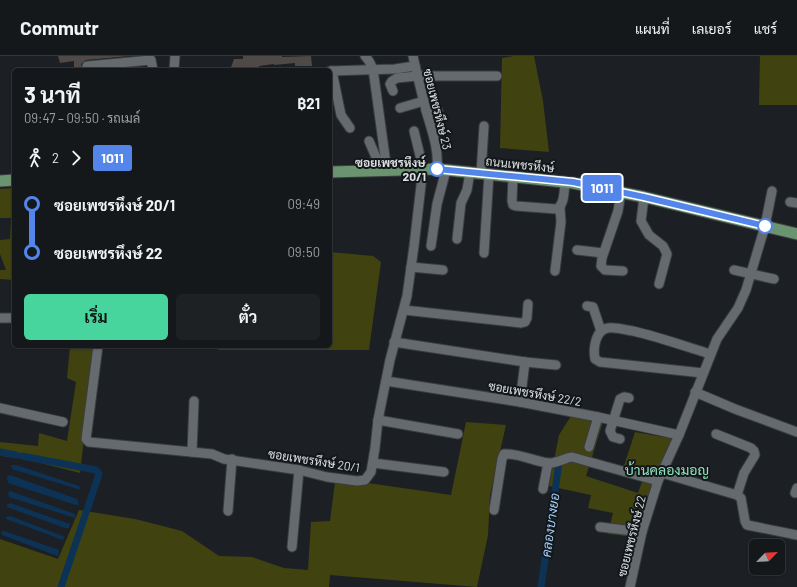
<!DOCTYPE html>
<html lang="th">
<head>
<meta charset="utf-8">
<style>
	body { margin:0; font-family:Barlow,Sarabun,sans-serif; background:#1e2124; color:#f1f3f6; height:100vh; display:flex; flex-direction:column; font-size:15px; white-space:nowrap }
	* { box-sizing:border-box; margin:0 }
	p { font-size:13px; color:#9da0a3 }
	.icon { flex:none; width:22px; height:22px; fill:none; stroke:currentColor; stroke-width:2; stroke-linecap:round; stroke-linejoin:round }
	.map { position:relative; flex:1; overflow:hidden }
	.side { position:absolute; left:12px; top:12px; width:320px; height:280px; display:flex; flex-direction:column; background:#15181b; border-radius:6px; box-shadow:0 1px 3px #0004,0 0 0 1px #34373a }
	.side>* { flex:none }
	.badge { padding:0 8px; border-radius:3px; font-size:14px; line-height:26px }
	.needle { width:26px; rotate:65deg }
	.fabs { position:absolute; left:749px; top:483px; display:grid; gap:8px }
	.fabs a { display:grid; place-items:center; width:36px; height:36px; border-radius:6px; background:#15181b; box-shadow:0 1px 3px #0004,0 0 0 1px #34373a; font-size:20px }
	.map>.badge { position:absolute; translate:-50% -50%; box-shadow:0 0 0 2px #fff }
	.legs { display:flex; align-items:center; gap:6px; height:44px; padding:0 12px; font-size:13px }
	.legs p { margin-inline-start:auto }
	.summary { display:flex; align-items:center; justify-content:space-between; height:68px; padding:0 12px }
	h1 { font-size:22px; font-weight:700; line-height:30px }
	.cta { display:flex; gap:8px; margin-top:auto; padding:8px 12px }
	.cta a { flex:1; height:46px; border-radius:6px; background:#48d49d; color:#111; font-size:16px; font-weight:700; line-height:46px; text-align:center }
	.cta a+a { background:#1e2124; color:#f1f3f6 }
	ul { padding:0 12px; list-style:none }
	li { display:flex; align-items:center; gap:14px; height:48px; font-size:15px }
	li i { display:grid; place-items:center; width:6px; height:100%; margin:0 5px; background:currentColor }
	li i::after { content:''; width:10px; height:10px; margin:-5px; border:3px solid; border-radius:50%; background:#15181b }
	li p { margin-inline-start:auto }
	li:first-child i { background:linear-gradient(#0000 50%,currentColor 0) }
	li:last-child i { background:linear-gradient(currentColor 50%,#0000 0) }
	header { display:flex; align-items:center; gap:24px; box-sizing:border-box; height:56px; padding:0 20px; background:#15181b; border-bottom:1px solid #34373a }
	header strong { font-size:19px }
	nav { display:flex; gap:22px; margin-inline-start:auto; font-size:14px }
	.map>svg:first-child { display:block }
	.green { fill:#40430f }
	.water { fill:#0c3356 }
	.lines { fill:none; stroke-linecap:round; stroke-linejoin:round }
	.canal { stroke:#0c3356; stroke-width:7 }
	.building { fill:#4f4948 }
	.minor-casing { stroke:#3a3d40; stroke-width:11 }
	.major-casing { stroke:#3a3d40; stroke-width:13 }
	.minor { stroke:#656a6e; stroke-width:9 }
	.major { stroke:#6a9470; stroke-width:11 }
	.line-1-casing { stroke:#fff; stroke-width:9 }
	.line-1 { stroke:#5385ea; stroke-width:6 }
	.stop-1-dot { fill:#fff; stroke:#5385ea; stroke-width:2 }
	.labels { text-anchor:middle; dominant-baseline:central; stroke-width:4; stroke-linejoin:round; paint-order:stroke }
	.street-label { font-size:12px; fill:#dde0e2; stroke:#13171a }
	.stop-label { font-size:12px; font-weight:bold; fill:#dde0e2; stroke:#13171a; text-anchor:end }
	.water-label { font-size:13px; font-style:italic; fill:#a5cef9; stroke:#13171a }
	.quarter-label { font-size:14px; fill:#90e4bd; stroke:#13171a }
</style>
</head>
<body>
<header>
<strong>Commutr</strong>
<nav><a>แผนที่</a><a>เลเยอร์</a><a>แชร์</a></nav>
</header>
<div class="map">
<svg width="797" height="531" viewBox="0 0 797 531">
	<rect width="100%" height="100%" fill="#1c2024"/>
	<!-- green -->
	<g class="green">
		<polygon points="514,0 534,0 543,45 549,96 500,92 502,2"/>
		<polygon points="760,0 797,0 797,49 759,49"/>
		<polygon points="14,132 14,224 0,223 0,214 6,214 0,198 0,184 10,183 11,162 0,162 0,133"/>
		<polygon points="330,196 373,200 381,206 369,294 218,294 219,290 330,290"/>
		<polygon points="70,290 95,290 80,417 13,400 6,401 0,399 0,386 38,390 39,377 67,385 76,326 67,322"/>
		<polygon points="571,360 603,366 586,420 638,437 643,423 624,418 624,410 635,376 674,383 647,449 636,481 608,478 613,457 588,452 591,439 549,430 559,379"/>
		<polygon points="466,366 506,369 490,439 488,479 477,531 330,519 329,531 0,531 0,483 58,503 79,454 135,463 182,475 219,500 252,501 284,512 308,514 311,466 330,465 335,426 368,427 451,439"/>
	</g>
	<!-- water -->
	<g class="water">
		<polygon points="11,409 16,409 79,430 81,434 12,413"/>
		<polygon points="10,419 77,443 79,449 76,449 8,427 7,420"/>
		<polygon points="10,435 75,458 75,462 9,441 8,437"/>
		<polygon points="10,447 70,468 69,472 65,472 7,451 7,449"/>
		<polygon points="10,460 63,480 64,482 63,484 6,463 6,461"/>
		<polygon points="4,475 59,494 58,500 2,479 1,476"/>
	</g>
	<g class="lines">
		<!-- canal -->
		<g class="canal">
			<polyline points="0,396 16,399"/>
			<polyline points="22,400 96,414 99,418 61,531"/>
			<polyline points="541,531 559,407"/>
		</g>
	</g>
	<!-- building -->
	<g class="building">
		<polygon points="58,0 129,0 86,4 81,8 83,14 74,14 74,5 60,7"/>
		<polygon points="243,0 282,0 282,1 311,0 312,10 295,10 295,7 274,9 274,8 259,10 259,12 253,12 253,14 230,14 234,3 243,3"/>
	</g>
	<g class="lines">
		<!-- minor casing -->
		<g class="minor-casing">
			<g id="minor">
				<polyline points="365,0 369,5 373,13 387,115"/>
				<path d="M413,0c4,19 9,38 14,58 5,17 12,36 10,55"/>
				<polyline points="87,10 151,4 153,14"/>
				<polyline points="174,14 175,0"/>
				<polyline points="330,15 395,13 415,10"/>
				<polyline points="332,15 341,59 350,72"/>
				<polyline points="393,35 390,28 392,25 397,22 417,20 497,20"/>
				<polyline points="400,52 424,45"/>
				<polyline points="426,55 438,55"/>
				<polyline points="369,85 382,115"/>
				<polyline points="481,117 484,70"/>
				<path d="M513,120l-1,25 1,4 3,1 40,3c9,-3 8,-19 9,-27"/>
				<polyline points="621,136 618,155 602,202 601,210 605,214 623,215"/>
				<polyline points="644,141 641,165 649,179 663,190 667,198 659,228"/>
				<polyline points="790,146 797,147"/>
				<polyline points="457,183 461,147 467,134 470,116"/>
				<polyline points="431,190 437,148 446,114"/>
				<polyline points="577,194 603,197"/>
				<polyline points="484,197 489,118"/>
				<polyline points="411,211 443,214"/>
				<polyline points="734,214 774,223"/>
				<polyline points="555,215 561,166 560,152"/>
				<polyline points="587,250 593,251 601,275"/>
				<polyline points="404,254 521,267 525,266 527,262 528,248"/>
				<polyline points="0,262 14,262"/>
				<polyline points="394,286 525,306 520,346"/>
				<polyline points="98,290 86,383 89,386 212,398 224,403 299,414 327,421 357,425 365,424 371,416 375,392 378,364 390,304 407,240 414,190 423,112 414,75"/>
				<polyline points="525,306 556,309"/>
				<path d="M703,317l-103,-11 -5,-3c-2,-10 0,-29 13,-31 8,-1 17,2 25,3 26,6 51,15 77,23"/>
				<polyline points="386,325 520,346 598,361 679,379"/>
				<polyline points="695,336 735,353 797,376"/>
				<polyline points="0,352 63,366"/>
				<polyline points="378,364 458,378"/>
				<polyline points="716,378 751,392 754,395 755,399 744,417 737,439"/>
				<polyline points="620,383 613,381 610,375 620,343 624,341 629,342"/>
				<polyline points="589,391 598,361"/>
				<polyline points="192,396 194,345"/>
				<polyline points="373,407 444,416"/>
				<polyline points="662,417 737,439 741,442 745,465 747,469 797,479"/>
				<polyline points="543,433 548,407"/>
				<polyline points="795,437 797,432"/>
				<path d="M494,454l8,-51 2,-5c15,-1 29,7 44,9 8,1 16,-5 24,-6l86,24"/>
				<polyline points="228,455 232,403"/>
				<polyline points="600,471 642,476"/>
				<polyline points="292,491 299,414"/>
				<polyline points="630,531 642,476 658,425 679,379 717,283 738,252 746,234 765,170 772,135"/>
			</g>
		</g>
		<!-- major casing -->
		<g class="major-casing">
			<g id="major">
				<polyline points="330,116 437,113 573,127 644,141 797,178"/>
				<polyline points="0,125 14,124"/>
			</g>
		</g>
		<!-- minor -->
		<use href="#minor" class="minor"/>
		<!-- major -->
		<use href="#major" class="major"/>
	</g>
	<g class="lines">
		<!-- line-1 casing -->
		<g class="line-1-casing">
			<polyline id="line-1" points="437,113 573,126 644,141 765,170"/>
		</g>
		<!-- line-1 -->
		<use href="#line-1" class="line-1"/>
	</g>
	<!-- markers -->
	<g class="stop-1-dot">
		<circle cx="437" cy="113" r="7"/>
		<circle cx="765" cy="170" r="7"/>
	</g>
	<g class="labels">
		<!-- street labels -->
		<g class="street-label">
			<text transform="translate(438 53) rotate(76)">ซอยเพชรหึงษ์ 23</text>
			<text transform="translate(520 108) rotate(6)">ถนนเพชรหึงษ์</text>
			<text transform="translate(535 337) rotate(10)">ซอยเพชรหึงษ์ 22/2</text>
			<text transform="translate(314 404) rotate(9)">ซอยเพชรหึงษ์ 20/1</text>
			<text transform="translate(631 480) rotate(-76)">ซอยเพชรหึงษ์ 22</text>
		</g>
		<!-- stop labels -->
		<g class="stop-label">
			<text x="426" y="106">ซอยเพชรหึงษ์<tspan x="426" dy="14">20/1</tspan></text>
		</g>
		<!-- water labels -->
		<g class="water-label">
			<text transform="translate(550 469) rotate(-82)">คลองบางยอ</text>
		</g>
		<!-- quarter labels -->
		<g class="quarter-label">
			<text x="667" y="413">บ้านคลองมอญ</text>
		</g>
	</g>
</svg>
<div class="fabs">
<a><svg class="needle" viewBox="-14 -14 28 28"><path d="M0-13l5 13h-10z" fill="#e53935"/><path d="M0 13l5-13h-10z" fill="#9da0a3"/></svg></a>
</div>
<b class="badge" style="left:602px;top:132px;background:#5385ea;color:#fff">1011</b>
<section class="side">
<div class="summary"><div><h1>3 นาที</h1><p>09:47 – 09:50 · รถเมล์</p></div><b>฿21</b></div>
<div class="legs"><svg class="icon" aria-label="walk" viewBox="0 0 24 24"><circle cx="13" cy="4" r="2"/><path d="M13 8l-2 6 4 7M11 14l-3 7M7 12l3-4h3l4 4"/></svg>2<svg class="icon" aria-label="forward" viewBox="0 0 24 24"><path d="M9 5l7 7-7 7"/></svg><b class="badge" style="background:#5385ea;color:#fff">1011</b></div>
<ul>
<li><i style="color:#5385ea"></i><b>ซอยเพชรหึงษ์ 20/1</b><p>09:49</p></li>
<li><i style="color:#5385ea"></i><b>ซอยเพชรหึงษ์ 22</b><p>09:50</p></li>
</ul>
<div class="cta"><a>เริ่ม</a><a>ตั๋ว</a></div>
</section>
</div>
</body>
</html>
